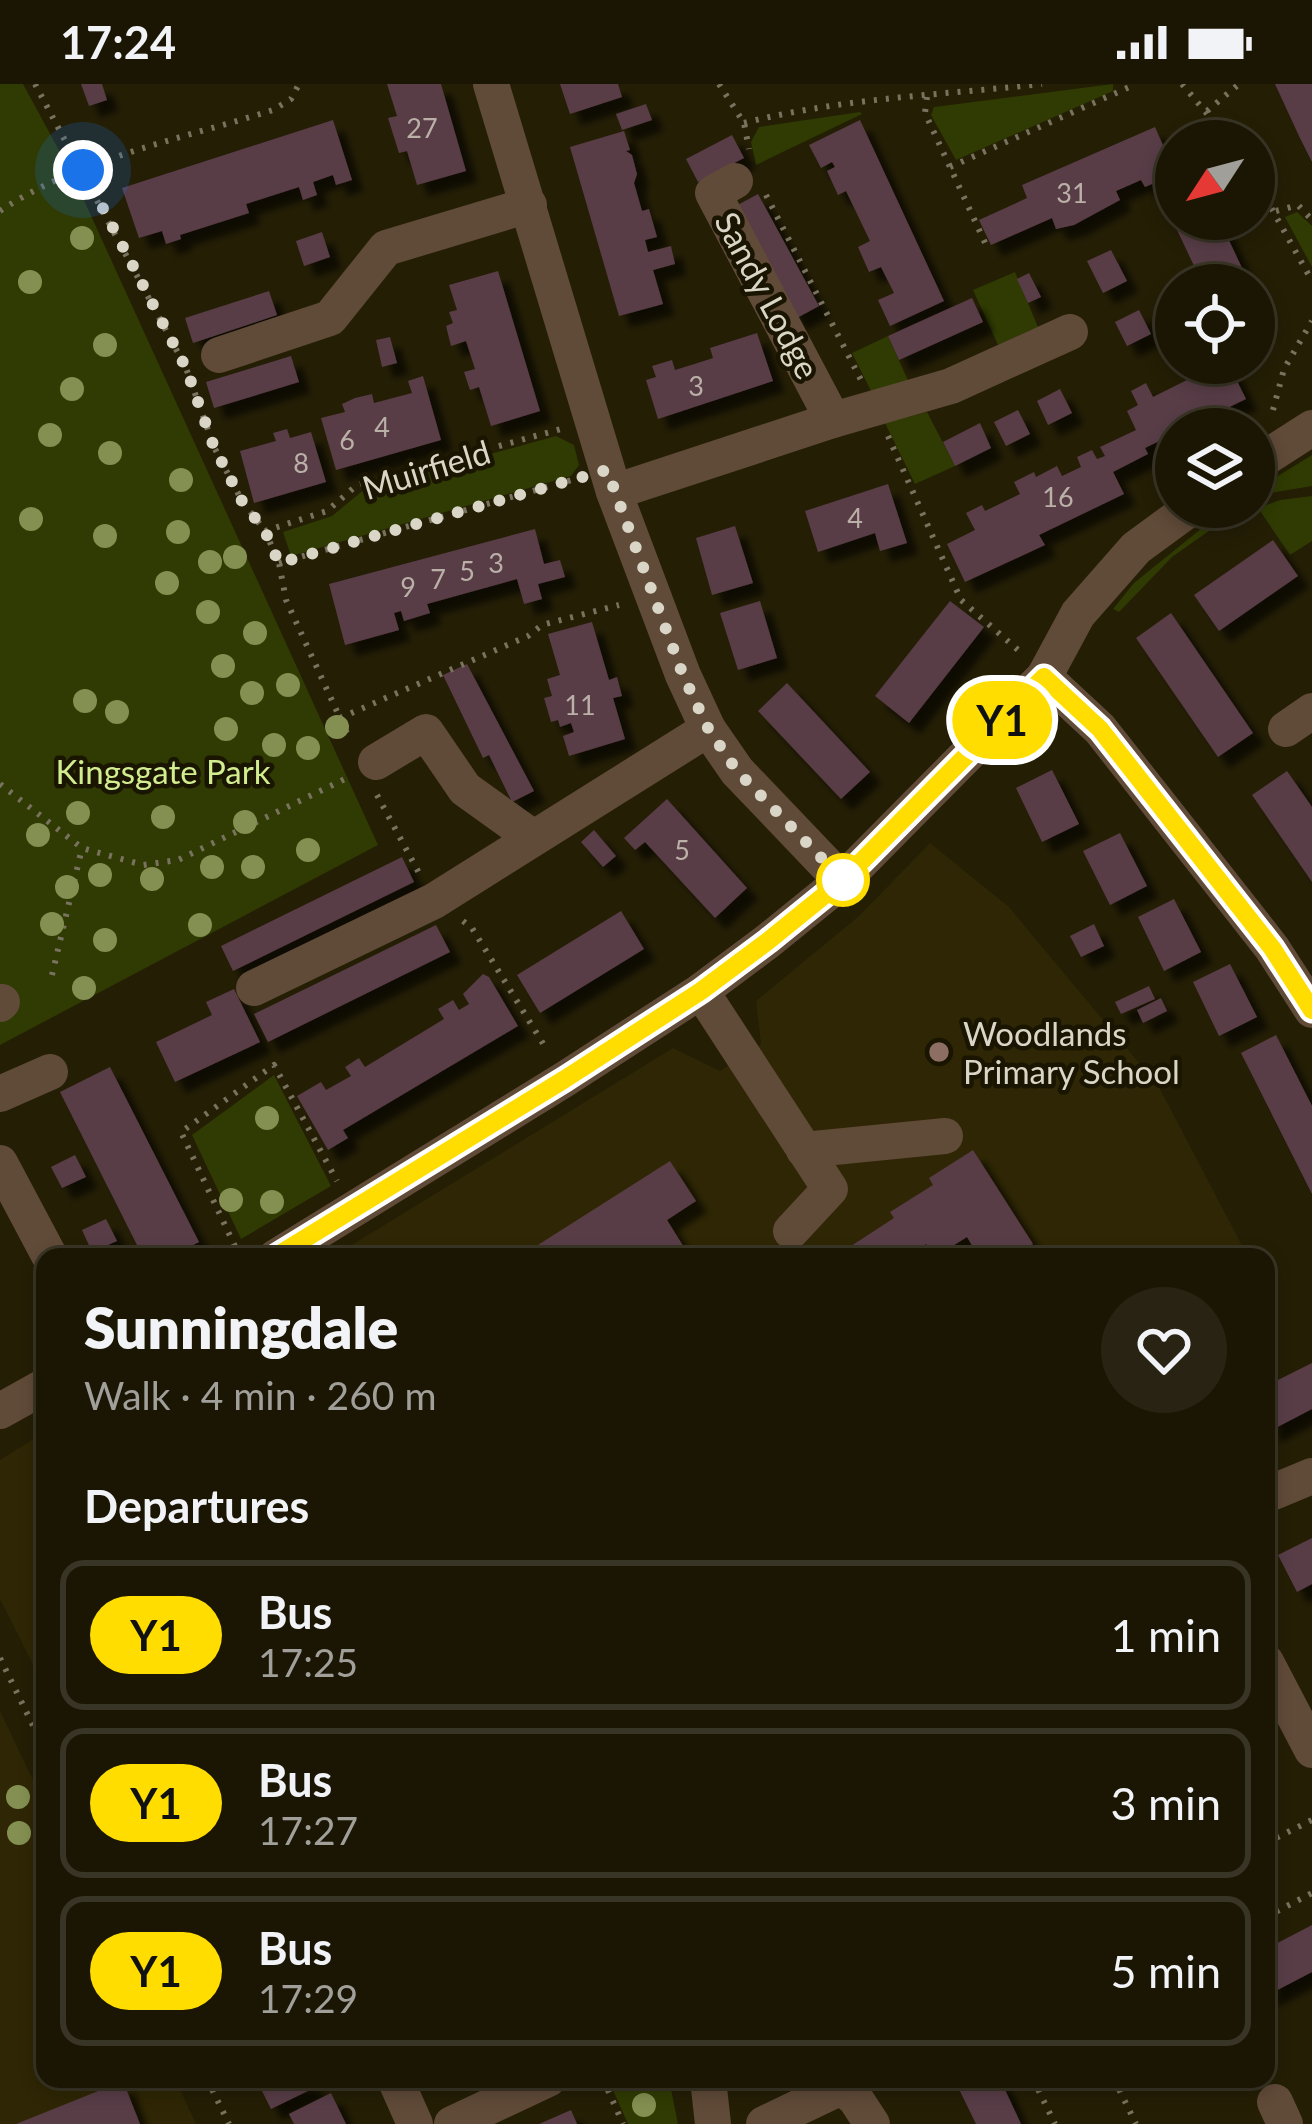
<!DOCTYPE html>
<html lang="en">
<head>
<meta charset="utf-8">
<style>
	body { margin:0; font-family:Lato,sans-serif; background:#282313; color:#f1f3f6; height:100vh; display:flex; flex-direction:column; font-size:45px; white-space:nowrap }
	* { box-sizing:border-box; margin:0 }
	p { font-size:39px; color:#a09f9a }
	.icon { flex:none; width:66px; height:66px; fill:none; stroke:currentColor; stroke-width:2; stroke-linecap:round; stroke-linejoin:round }
	.map { position:relative; flex:1; overflow:hidden }
	.details { position:absolute; left:36px; top:1164px; width:1239px; height:840px; display:flex; flex-direction:column; background:#1b1604; border-radius:24px; box-shadow:0 6px 18px #0003,0 0 0 3px #393526 }
	.details>* { flex:none }
	.badge { padding:0 24px; border-radius:39px; font-size:42px; line-height:78px }
	.needle { width:78px; rotate:234deg }
	.fabs { position:absolute; left:1155px; top:36px; display:grid; gap:24px }
	.fabs a { display:grid; place-items:center; width:120px; height:120px; border-radius:50%; background:#1b1604; box-shadow:0 6px 18px #0003,0 0 0 3px #393526; font-size:60px }
	.you { position:absolute; width:60px; height:60px; margin:-30px; border:9px solid #fff; border-radius:50%; background:#1a73e8; box-shadow:0 0 0 18px #1a73e833 }
	.map>.badge { position:absolute; translate:-50% -50%; box-shadow:0 0 0 6px #fff }
	h2 { padding:0 48px; font-size:45px; line-height:108px }
	.round { display:grid; place-items:center; flex:none; width:126px; height:126px; border-radius:63px; background:#282313 }
	.head { display:flex; align-items:center; justify-content:space-between; height:204px; padding:0 48px }
	h1 { font-size:57px; font-weight:800; line-height:90px }
	ul { padding:0; list-style:none }
	li { display:flex; align-items:center; gap:36px; height:150px; margin:0 24px 18px; padding:0 24px; border:6px solid #393526; border-radius:24px }
	li div { flex:1 }
	li b { display:block; font-size:45px }
	li em { font-style:normal }
	li .badge { min-width:132px; font-weight:700; text-align:center }
	.status { display:flex; justify-content:space-between; align-items:center; height:84px; padding:0 60px; background:#1b1604; direction:ltr }
	.status svg { height:33px; fill:currentColor }
	.map>svg:first-child { display:block }
	.built { fill:#2e2604 }
	.green { fill:#2f3b02 }
	.building { fill:#583c46; filter:url(#shadow) }
	.lines { fill:none; stroke-linecap:round; stroke-linejoin:round }
	.path { stroke:#78725e; stroke-width:6; stroke-dasharray:3 9; stroke-linecap:butt }
	.minor { stroke:#604a38; stroke-width:36 }
	.tree { fill:#849051 }
	.line-casing { stroke:#fff; stroke-width:27 }
	.line { stroke:#fd0; stroke-width:18 }
	.walk { stroke:#dad6c7; stroke-width:12; stroke-dasharray:0 21.6 }
	.stop-dot { fill:#fff; stroke:#fd0; stroke-width:6 }
	.education-dot { fill:#8d6e63; stroke:#1a1500; stroke-width:4.5 }
	.labels { text-anchor:middle; dominant-baseline:central; stroke-width:9; stroke-linejoin:round; paint-order:stroke }
	.number-label { font-size:27px; fill:#bab0a7 }
	.street-label { font-size:33px; fill:#dad6c7; stroke:#1a1500 }
	.park-label { font-size:33px; fill:#d2ed90; stroke:#1a1500 }
	.poi-label { font-size:33px; fill:#dad6c7; stroke:#1a1500; text-anchor:start }
</style>
</head>
<body>
<div class="status"><b>17:24</b><svg viewBox="0 0 49 12"><path d="M0 12V9h3v3zM5 12V6h3v6zM10 12V3h3v9zM15 12V0h3v12zM26 1h20v11H26zM47 4h2v5h-2z"/></svg></div>
<div class="map">
<svg width="1312" height="2040" viewBox="0 0 1312 2040">
	<defs>
		<filter id="shadow"><feDropShadow dx="11" dy="11" stdDeviation="3" flood-color="#0009"/></filter>
	</defs>
	<rect width="100%" height="100%" fill="#241e05"/>
	<!-- built -->
	<g class="built">
		<polygon points="930,759 1009,823 1159,1003 1248,1173 332,1173 673,964 720,987 761,960 756,917 859,832"/>
		<polygon points="45,1348 45,1604 0,1515 0,1376"/>
		<polygon points="0,1627 45,1721 45,1995 175,1995 196,2040 0,2040"/>
	</g>
	<!-- green -->
	<g class="green">
		<polygon points="0,0 23,0 72,90 378,761 0,961"/>
		<polygon points="1113,0 1113,7 956,76 931,31 934,23"/>
		<polygon points="860,28 862,30 756,81 751,58 759,43"/>
		<polygon points="1297,128 1312,142 1312,183 1285,133"/>
		<polygon points="1015,188 1038,243 998,261 973,206"/>
		<polygon points="888,252 910,301 873,311 852,269"/>
		<polygon points="927,328 955,382 915,400 885,339"/>
		<polygon points="556,352 574,361 579,381 571,392 291,472 283,448 332,432 366,404"/>
		<polygon points="1312,371 1312,402 1270,409 1254,417 1254,407"/>
		<polygon points="1312,412 1312,457 1290,471 1258,424 1280,416"/>
		<polygon points="1228,423 1243,423 1172,473 1119,528 1113,525 1134,499"/>
		<polygon points="274,991 331,1102 241,1155 192,1051"/>
		<polygon points="608,1995 669,1995 678,2040 628,2040"/>
	</g>
	<!-- building -->
	<g class="building">
		<polygon points="81,0 102,0 107,16 89,22"/>
		<polygon points="387,0 441,0 466,87 417,101 407,67 399,69 388,34 397,32"/>
		<polygon points="560,0 618,0 622,13 570,30"/>
		<polygon points="1275,0 1312,0 1312,78 1299,52"/>
		<polygon points="646,20 652,36 622,46 616,30"/>
		<polygon points="333,36 352,96 336,101 333,91 313,98 317,111 303,116 299,103 246,120 249,129 180,151 181,155 166,160 162,147 139,154 122,104"/>
		<polygon points="860,36 944,217 890,242 878,216 894,209 881,183 869,188 858,163 870,157 846,107 838,111 827,87 835,83 832,78 821,84 809,61"/>
		<polygon points="1155,43 1173,84 1156,91 1159,97 1145,103 1141,96 1116,107 1120,116 1074,141 1056,145 1052,134 991,161 979,136 1027,114 1022,101"/>
		<polygon points="624,47 630,66 626,67 632,71 637,90 634,99 642,127 649,125 657,153 645,156 648,168 671,162 675,180 653,186 663,220 619,232 570,63"/>
		<polygon points="732,51 744,74 698,98 686,75"/>
		<polygon points="758,110 819,222 795,235 734,123"/>
		<polygon points="1176,128 1176,135 1219,135 1250,201 1186,201 1181,191 1195,184 1170,131"/>
		<polygon points="322,148 330,173 304,182 296,157"/>
		<polygon points="1111,166 1127,197 1103,209 1087,177"/>
		<polygon points="498,187 540,327 491,342 479,303 470,306 464,288 475,285 466,257 451,262 446,242 453,239 449,228 457,226 449,201"/>
		<polygon points="1029,189 1041,213 1028,219 1017,195"/>
		<polygon points="269,207 277,231 193,259 185,234"/>
		<polygon points="972,214 983,238 899,276 888,252"/>
		<polygon points="1139,226 1151,250 1127,262 1115,238"/>
		<polygon points="757,249 773,297 658,335 646,296 656,293 652,282 672,276 675,286 704,277 713,274 710,264"/>
		<polygon points="390,253 397,279 382,283 376,256"/>
		<polygon points="291,272 299,298 214,324 206,298"/>
		<polygon points="1221,279 1228,279 1246,315 1184,345 1176,345 1176,349 1145,364 1148,370 1113,388 1124,410 1039,451 1045,461 965,498 947,460 975,446 966,429 982,421 985,427 1020,410 1014,398 1034,388 1036,393 1057,382 1062,392 1081,383 1077,373 1092,366 1097,375 1105,372 1100,363 1136,346 1127,327 1138,321 1131,307 1146,299 1153,313"/>
		<polygon points="423,292 441,356 336,386 321,334 345,328 342,320 355,314 372,310 374,319 412,309 408,297"/>
		<polygon points="1060,305 1072,329 1048,341 1037,317"/>
		<polygon points="1018,326 1030,350 1006,362 994,338"/>
		<polygon points="980,339 991,364 955,382 943,358"/>
		<polygon points="287,345 290,354 311,348 326,398 254,419 240,367 276,357 273,349"/>
		<polygon points="888,400 907,459 880,467 875,449 818,468 805,427"/>
		<polygon points="735,442 753,499 712,511 696,454"/>
		<polygon points="535,445 544,480 560,476 565,493 538,500 542,515 524,520 517,495 427,520 430,529 404,537 401,527 394,529 399,546 345,561 329,500"/>
		<polygon points="1273,456 1298,492 1219,547 1194,511"/>
		<polygon points="760,517 777,574 738,586 720,529"/>
		<polygon points="950,517 984,543 909,639 875,612"/>
		<polygon points="1171,529 1253,649 1218,673 1136,554"/>
		<polygon points="592,538 609,596 617,593 622,612 613,614 625,655 569,672 563,652 574,648 571,639 560,643 558,636 551,638 544,614 552,612 547,595 560,591 548,550"/>
		<polygon points="467,580 534,707 512,718 489,671 483,674 443,591"/>
		<polygon points="787,599 870,688 841,715 758,627"/>
		<polygon points="1052,686 1079,740 1042,758 1016,704"/>
		<polygon points="1287,687 1312,723 1312,798 1252,711"/>
		<polygon points="667,715 747,804 715,834 645,758 635,766 624,754"/>
		<polygon points="594,746 616,772 603,783 581,758"/>
		<polygon points="1120,749 1147,802 1110,821 1083,767"/>
		<polygon points="402,773 414,798 233,887 221,862"/>
		<polygon points="1174,815 1201,868 1164,887 1138,833"/>
		<polygon points="621,827 644,865 540,929 517,891"/>
		<polygon points="1094,840 1104,862 1081,873 1070,852"/>
		<polygon points="436,841 450,868 268,958 254,930"/>
		<polygon points="1230,880 1257,933 1219,952 1193,898"/>
		<polygon points="483,890 489,893 518,942 343,1046 348,1054 328,1066 297,1012 321,998 326,1006 351,992 345,983 359,974 365,983 444,935 438,925 453,916 459,926 469,920 463,910"/>
		<polygon points="1149,902 1155,915 1121,930 1115,918"/>
		<polygon points="234,905 260,958 175,998 156,958 212,931 206,918"/>
		<polygon points="1161,914 1167,927 1143,939 1137,926"/>
		<polygon points="1276,951 1312,1022 1312,1110 1241,969"/>
		<polygon points="110,983 199,1158 169,1173 143,1173 60,1008"/>
		<polygon points="973,1066 1033,1160 1012,1173 979,1173 967,1153 935,1173 926,1160 918,1165 923,1173 834,1173 894,1134 890,1128 933,1101 929,1094"/>
		<polygon points="75,1071 86,1093 62,1104 51,1083"/>
		<polygon points="670,1077 696,1117 667,1136 690,1173 519,1173"/>
		<polygon points="106,1135 117,1157 92,1168 82,1146"/>
		<polygon points="1312,1279 1312,1325 1268,1348 1266,1302"/>
		<polygon points="1312,1454 1312,1500 1297,1508 1278,1471"/>
		<polygon points="1312,1841 1312,1888 1266,1912 1266,1865"/>
		<polygon points="256,1995 309,1995 314,2004 271,2025"/>
		<polygon points="954,1995 1000,1995 1021,2040 976,2040"/>
		<polygon points="123,1997 140,2040 16,2040"/>
		<polygon points="331,2009 346,2040 294,2040 289,2030"/>
		<polygon points="571,2026 577,2040 539,2040"/>
	</g>
	<g class="lines">
		<!-- path -->
		<g class="path">
			<polyline points="35,0 186,284 214,363 242,417 265,447 279,479 286,516 350,656"/>
			<polyline points="719,0 744,39 749,65"/>
			<polyline points="1182,0 1230,57"/>
			<polyline points="927,13 925,29 987,163"/>
			<polyline points="1207,27 1239,0"/>
			<path d="M744,39c98,-25 197,-28 298,-39"/>
			<polyline points="950,83 1136,0"/>
			<polyline points="1254,93 1312,197"/>
			<polyline points="766,111 861,296"/>
			<path d="M0,127c77,-52 185,-73 273,-101l18,-11 8,-15"/>
			<polyline points="1276,127 1298,121 1312,136"/>
			<polyline points="1273,326 1284,285 1312,237"/>
			<polyline points="888,352 961,516 1018,566"/>
			<polyline points="265,447 327,427 357,401 561,345"/>
			<polyline points="279,479 575,395"/>
			<polyline points="340,634 528,552 542,541 619,521"/>
			<polyline points="0,700 82,764 143,781 178,776 347,694"/>
			<polyline points="377,711 419,789"/>
			<polyline points="463,837 472,844 547,966"/>
			<polyline points="52,891 82,764"/>
			<polyline points="240,1173 181,1048 274,981 337,1097"/>
			<polyline points="0,1574 45,1666"/>
			<polyline points="1266,1759 1312,1736"/>
			<polyline points="1266,1833 1312,1809"/>
			<polyline points="207,1995 229,2040"/>
			<polyline points="603,1995 623,2040"/>
			<polyline points="1033,1995 1055,2040"/>
			<polyline points="1114,1995 1136,2040"/>
		</g>
		<!-- minor -->
		<g class="minor">
			<polyline points="491,0 614,408 683,591 708,645 737,687 842,797"/>
			<polyline points="735,97 713,109 833,336"/>
			<polyline points="219,271 330,234 386,164 529,121"/>
			<polyline points="1254,381 1312,344"/>
			<polyline points="614,408 833,336 951,302 1070,248"/>
			<polyline points="1044,593 1100,645 1272,864 1312,926"/>
			<polyline points="1286,645 1312,627"/>
			<polyline points="376,678 426,648 465,705 532,753"/>
			<polyline points="254,904 434,817 708,645"/>
			<polyline points="701,907 830,1105 791,1147"/>
			<polyline points="0,920 2,918"/>
			<polyline points="0,1010 50,988"/>
			<polyline points="804,1066 945,1052"/>
			<polyline points="0,1079 50,1173"/>
			<polyline points="276,1173 565,995 701,907 768,857 842,797 1044,593 1078,530 1136,464 1192,423"/>
			<polyline points="0,1327 45,1302"/>
			<polyline points="1266,1411 1312,1392"/>
			<polyline points="1266,1578 1312,1666"/>
			<polyline points="395,1995 415,2040"/>
			<polyline points="708,1995 713,2040"/>
			<polyline points="841,2003 855,2014 872,2040"/>
			<polyline points="1275,2018 1285,2040"/>
			<polyline points="452,2040 548,1995"/>
			<polyline points="764,2040 858,1995"/>
		</g>
	</g>
	<!-- trees -->
	<g class="tree">
		<circle cx="82" cy="154" r="12"/>
		<circle cx="30" cy="198" r="12"/>
		<circle cx="105" cy="261" r="12"/>
		<circle cx="72" cy="305" r="12"/>
		<circle cx="50" cy="351" r="12"/>
		<circle cx="110" cy="369" r="12"/>
		<circle cx="181" cy="396" r="12"/>
		<circle cx="31" cy="435" r="12"/>
		<circle cx="178" cy="448" r="12"/>
		<circle cx="105" cy="452" r="12"/>
		<circle cx="235" cy="473" r="12"/>
		<circle cx="210" cy="478" r="12"/>
		<circle cx="167" cy="499" r="12"/>
		<circle cx="208" cy="528" r="12"/>
		<circle cx="255" cy="549" r="12"/>
		<circle cx="223" cy="582" r="12"/>
		<circle cx="288" cy="601" r="12"/>
		<circle cx="252" cy="609" r="12"/>
		<circle cx="85" cy="617" r="12"/>
		<circle cx="117" cy="628" r="12"/>
		<circle cx="337" cy="643" r="12"/>
		<circle cx="226" cy="645" r="12"/>
		<circle cx="274" cy="661" r="12"/>
		<circle cx="308" cy="664" r="12"/>
		<circle cx="78" cy="729" r="12"/>
		<circle cx="163" cy="733" r="12"/>
		<circle cx="245" cy="738" r="12"/>
		<circle cx="38" cy="751" r="12"/>
		<circle cx="308" cy="766" r="12"/>
		<circle cx="212" cy="783" r="12"/>
		<circle cx="253" cy="783" r="12"/>
		<circle cx="100" cy="791" r="12"/>
		<circle cx="152" cy="795" r="12"/>
		<circle cx="67" cy="803" r="12"/>
		<circle cx="52" cy="840" r="12"/>
		<circle cx="200" cy="841" r="12"/>
		<circle cx="105" cy="856" r="12"/>
		<circle cx="84" cy="904" r="12"/>
		<circle cx="267" cy="1034" r="12"/>
		<circle cx="231" cy="1116" r="12"/>
		<circle cx="272" cy="1118" r="12"/>
		<circle cx="18" cy="1713" r="12"/>
		<circle cx="19" cy="1749" r="12"/>
		<circle cx="644" cy="2021" r="12"/>
	</g>
	<g class="lines">
		<!-- line casing -->
		<g class="line-casing">
			<polyline id="line" points="275,1173 565,995 701,907 768,857 842,797 1044,593 1100,645 1272,864 1312,926"/>
		</g>
		<!-- line -->
		<use href="#line" class="line"/>
		<!-- walk -->
		<polyline class="walk" points="83,86 186,284 214,363 242,417 265,447 279,479 607,386 683,591 708,644 737,687 843,796"/>
	</g>
	<!-- markers -->
	<circle class="stop-dot" cx="843" cy="796" r="24"/>
	<circle class="education-dot" cx="939" cy="968" r="12"/>
	<g class="labels">
		<!-- number labels -->
		<g class="number-label">
			<text x="422" y="43">27</text>
			<text x="1072" y="108">31</text>
			<text x="696" y="301">3</text>
			<text x="382" y="342">4</text>
			<text x="347" y="355">6</text>
			<text x="301" y="378">8</text>
			<text x="1058" y="412">16</text>
			<text x="855" y="433">4</text>
			<text x="496" y="478">3</text>
			<text x="467" y="486">5</text>
			<text x="438" y="494">7</text>
			<text x="408" y="502">9</text>
			<text x="580" y="620">11</text>
			<text x="682" y="765">5</text>
		</g>
		<!-- street labels -->
		<g class="street-label">
			<text transform="translate(768 211) rotate(62)">Sandy Lodge</text>
			<text transform="translate(426 385) rotate(-17)">Muirfield</text>
		</g>
		<!-- park labels -->
		<g class="park-label">
			<text x="163" y="687">Kingsgate Park</text>
		</g>
		<!-- poi labels -->
		<g class="poi-label">
			<text x="963" y="949">Woodlands<tspan x="963" dy="38">Primary School</tspan></text>
		</g>
	</g>
</svg>
<div class="fabs">
<a><svg class="needle" viewBox="-14 -14 28 28"><path d="M0-13l5 13h-10z" fill="#e53935"/><path d="M0 13l5-13h-10z" fill="#a09f9a"/></svg></a>
<a><svg class="icon" aria-label="locate" viewBox="0 0 24 24"><circle cx="12" cy="12" r="6"/><path d="M12 2v4M12 18v4M2 12h4M18 12h4"/></svg></a>
<a><svg class="icon" aria-label="layers" viewBox="0 0 24 24"><path d="M12 4l9 5-9 5-9-5zM3 14l9 5 9-5"/></svg></a>
</div>
<div class="you" style="left:83px;top:86px"></div>
<b class="badge" style="left:1002px;top:636px;background:#fd0;color:#111">Y1</b>
<section class="details">
<div class="head"><div><h1>Sunningdale</h1><p>Walk · 4 min · 260 m</p></div><a class="round"><svg class="icon" aria-label="heart" viewBox="0 0 24 24"><path d="M12 20l-8-8c-3-5 5-10 8-4 3-6 11-1 8 4z"/></svg></a></div>
<h2>Departures</h2>
<ul>
<li><span class="badge" style="background:#fd0;color:#111">Y1</span><div><b>Bus</b><p>17:25</p></div><em>1 min</em></li>
<li><span class="badge" style="background:#fd0;color:#111">Y1</span><div><b>Bus</b><p>17:27</p></div><em>3 min</em></li>
<li><span class="badge" style="background:#fd0;color:#111">Y1</span><div><b>Bus</b><p>17:29</p></div><em>5 min</em></li>
</ul>
</section>
</div>
</body>
</html>
